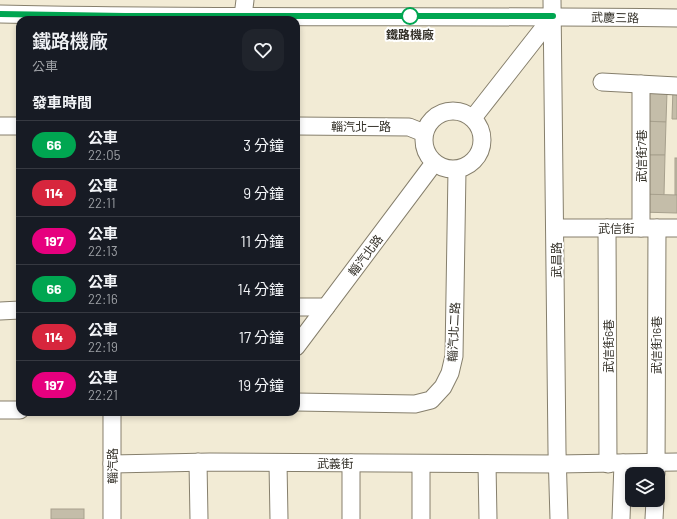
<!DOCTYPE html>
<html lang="zh-TW">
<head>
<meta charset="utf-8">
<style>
	body { margin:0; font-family:Barlow,"Noto Sans TC",sans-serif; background:#20242c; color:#f1f3f6; height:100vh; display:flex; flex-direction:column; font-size:15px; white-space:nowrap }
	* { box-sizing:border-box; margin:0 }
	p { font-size:13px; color:#9ea1a6 }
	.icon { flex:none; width:22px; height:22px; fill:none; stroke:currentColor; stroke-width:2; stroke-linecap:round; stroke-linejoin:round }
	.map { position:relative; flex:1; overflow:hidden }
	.sheet { position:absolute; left:16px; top:16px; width:284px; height:400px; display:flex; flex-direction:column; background:#171b24; border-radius:12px; box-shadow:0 2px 6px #0003 }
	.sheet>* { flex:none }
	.badge { padding:0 8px; border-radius:13px; font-size:14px; line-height:26px }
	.controls { position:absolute; left:625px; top:467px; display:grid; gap:8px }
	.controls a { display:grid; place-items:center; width:40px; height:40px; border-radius:8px; background:#171b24; box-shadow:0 2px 6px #0003; font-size:20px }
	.map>.badge { position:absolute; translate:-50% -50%; box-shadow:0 0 0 2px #fff }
	h2 { padding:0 16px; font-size:15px; line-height:36px }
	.round { display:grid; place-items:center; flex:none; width:42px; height:42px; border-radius:12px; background:#20242c }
	.overview { display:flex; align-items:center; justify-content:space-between; height:68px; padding:0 16px }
	h1 { font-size:19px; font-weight:600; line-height:30px }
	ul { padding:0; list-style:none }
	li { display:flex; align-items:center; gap:12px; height:48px; padding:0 16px; border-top:1px solid #363941 }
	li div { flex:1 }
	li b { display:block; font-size:15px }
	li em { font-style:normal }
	li .badge { min-width:44px; font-weight:700; text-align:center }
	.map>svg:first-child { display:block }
	.building { fill:#c4bda9; stroke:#a7a08d }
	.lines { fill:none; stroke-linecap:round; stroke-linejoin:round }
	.minor-casing { stroke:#867f6c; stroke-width:19 }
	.minor { stroke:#fff; stroke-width:17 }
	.line-casing { stroke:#fff; stroke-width:9 }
	.line { stroke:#00a651; stroke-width:6 }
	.stop-dot { fill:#fff; stroke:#00a651; stroke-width:2 }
	.labels { text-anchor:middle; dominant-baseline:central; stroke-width:4; stroke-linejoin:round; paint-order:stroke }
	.street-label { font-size:12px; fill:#343129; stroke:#fff }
	.stop-label { font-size:12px; font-weight:bold; fill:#343129; stroke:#fff }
</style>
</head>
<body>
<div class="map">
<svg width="677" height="519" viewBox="0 0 677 519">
	<rect width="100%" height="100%" fill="#f2ebd5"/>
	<!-- building -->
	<g class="building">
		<polygon points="673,88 677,88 677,119 672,119"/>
		<polygon points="643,91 667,92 666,122 642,121"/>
		<polygon points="642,121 666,122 665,155 641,155"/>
		<polygon points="641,155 665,155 664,195 640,194"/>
		<rect x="675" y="158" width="2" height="37"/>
		<polygon points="640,194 677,195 677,213 639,212"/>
		<rect x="51" y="509" width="33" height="10"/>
	</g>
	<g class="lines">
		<!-- minor casing -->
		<g class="minor-casing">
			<g id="minor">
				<polyline points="552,0 557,451 559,519"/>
				<path d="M0,14c226,5 451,1 677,4"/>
				<polyline points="243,16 245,0"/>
				<polyline points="602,82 677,86"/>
				<circle cx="453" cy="140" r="29"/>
				<polyline points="473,118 553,16"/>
				<polyline points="0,126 20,126"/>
				<polyline points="296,126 409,127 424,133"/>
				<polyline points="555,228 677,228"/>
				<polyline points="607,228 608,464"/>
				<polyline points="641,228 641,84"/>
				<polyline points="296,307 326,307"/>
				<polyline points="0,311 20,310"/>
				<polyline points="296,347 434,163"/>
				<polyline points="296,402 415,404 431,400 443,387 450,373 454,356 457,170"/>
				<polyline points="0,410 20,410"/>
				<polyline points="112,412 112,519"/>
				<polyline points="198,462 199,519"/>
				<polyline points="278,463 279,519"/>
				<polyline points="112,464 210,462 557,464 677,462"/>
				<polyline points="421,464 421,519"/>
				<polyline points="487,464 488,519"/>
				<polyline points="656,474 657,228"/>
				<polyline points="351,519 351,463"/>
				<polyline points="621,519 623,463"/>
				<polyline points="654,519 655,500"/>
			</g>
		</g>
		<!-- minor -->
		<use href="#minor" class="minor"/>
	</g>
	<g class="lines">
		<!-- line casing -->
		<g class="line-casing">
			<polyline id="line" points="0,14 125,16 553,16"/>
		</g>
		<!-- line -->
		<use href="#line" class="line"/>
	</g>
	<!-- markers -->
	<circle class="stop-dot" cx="410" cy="16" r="8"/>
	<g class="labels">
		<!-- street labels -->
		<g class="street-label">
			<text transform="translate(615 17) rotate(1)">武慶三路</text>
			<text x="361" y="126">輜汽北一路</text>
			<text transform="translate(641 156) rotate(-90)">武信街7巷</text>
			<text x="616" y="228">武信街</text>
			<text transform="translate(365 255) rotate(-53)">輜汽北路</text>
			<text transform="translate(556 260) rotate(-90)">武昌路</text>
			<text transform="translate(453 332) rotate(-87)">輜汽北二路</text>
			<text transform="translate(656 345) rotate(-90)">武信街16巷</text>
			<text transform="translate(608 346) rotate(-90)">武信街6巷</text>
			<text x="335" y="463">武義街</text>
			<text transform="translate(112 466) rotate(-90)">輜汽路</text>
		</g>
		<!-- stop labels -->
		<g class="stop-label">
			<text x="410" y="34">鐵路機廠</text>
		</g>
	</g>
</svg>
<div class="controls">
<a><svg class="icon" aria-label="layers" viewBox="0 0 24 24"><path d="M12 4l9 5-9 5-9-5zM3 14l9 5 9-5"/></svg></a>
</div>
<section class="sheet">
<div class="overview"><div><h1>鐵路機廠</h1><p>公車</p></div><a class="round"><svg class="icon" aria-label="heart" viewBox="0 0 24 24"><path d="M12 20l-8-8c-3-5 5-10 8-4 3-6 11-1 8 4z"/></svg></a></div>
<h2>發車時間</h2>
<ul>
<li><span class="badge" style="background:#00a651;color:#fff">66</span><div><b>公車</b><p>22:05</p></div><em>3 分鐘</em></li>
<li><span class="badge" style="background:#d7263d;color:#fff">114</span><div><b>公車</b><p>22:11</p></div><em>9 分鐘</em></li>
<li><span class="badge" style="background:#e6007e;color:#fff">197</span><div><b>公車</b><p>22:13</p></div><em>11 分鐘</em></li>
<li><span class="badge" style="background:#00a651;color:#fff">66</span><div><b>公車</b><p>22:16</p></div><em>14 分鐘</em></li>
<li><span class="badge" style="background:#d7263d;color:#fff">114</span><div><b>公車</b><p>22:19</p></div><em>17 分鐘</em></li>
<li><span class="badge" style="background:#e6007e;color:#fff">197</span><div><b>公車</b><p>22:21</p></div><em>19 分鐘</em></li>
</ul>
</section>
</div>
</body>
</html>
